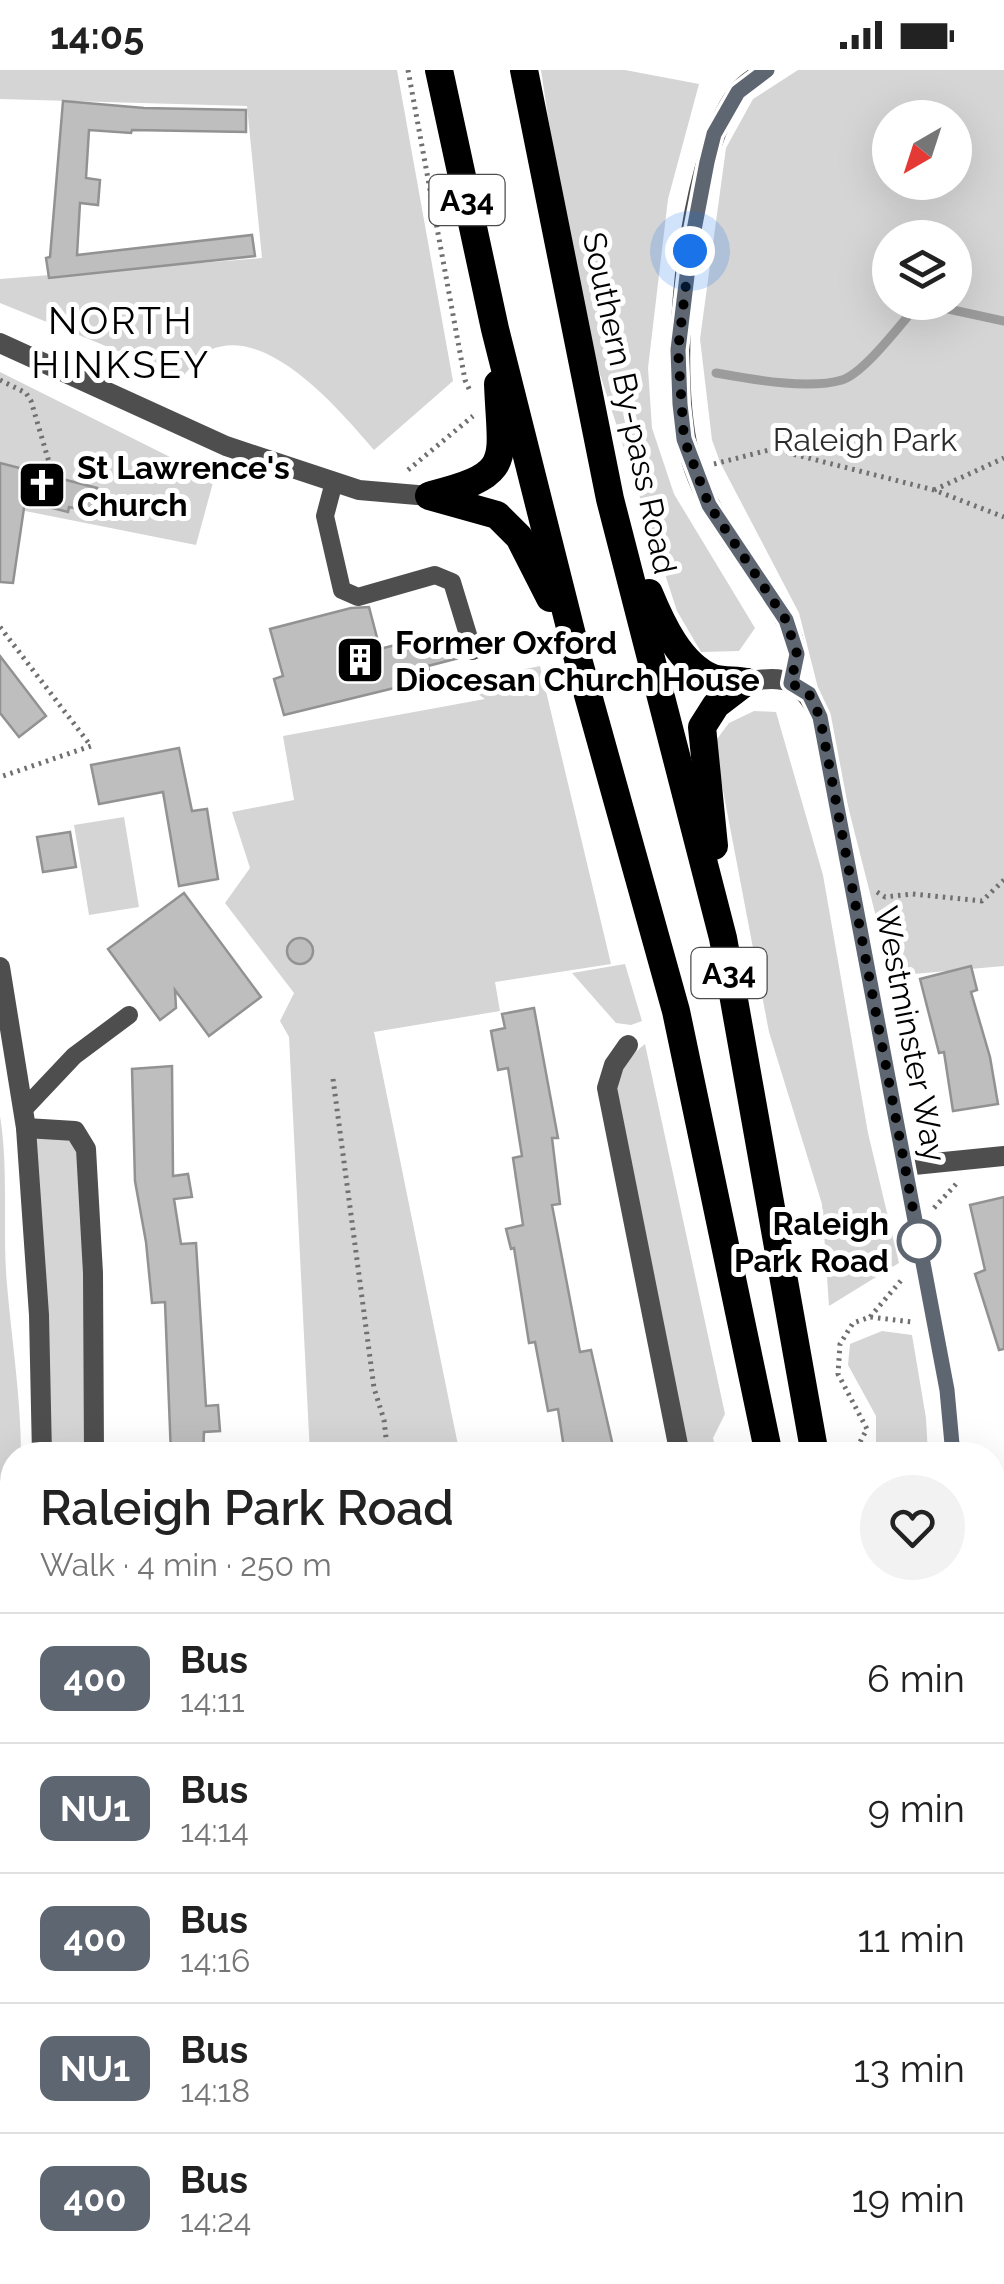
<!DOCTYPE html>
<html lang="en">
<head>
<meta charset="utf-8">
<style>
	body { margin:0; font-family:Raleway,sans-serif; background:#f2f2f2; color:#222; height:100vh; display:flex; flex-direction:column; font-size:38px; white-space:nowrap }
	* { box-sizing:border-box; margin:0 }
	p { font-size:32px; color:#767676 }
	.icon { flex:none; width:55px; height:55px; fill:none; stroke:currentColor; stroke-width:2; stroke-linecap:round; stroke-linejoin:round }
	.map { position:relative; flex:1; overflow:hidden }
	.side { position:absolute; left:0px; top:1372px; width:1005px; height:842px; display:flex; flex-direction:column; background:#fff; border-radius:40px 40px 0 0; box-shadow:0 10px 40px #0002 }
	.side>* { flex:none }
	.badge { padding:0 20px; border-radius:15px; font-size:35px; line-height:65px }
	.needle { width:65px; rotate:219deg }
	.tools { position:absolute; left:872px; top:30px; display:grid; gap:20px }
	.tools a { display:grid; place-items:center; width:100px; height:100px; border-radius:50%; background:#fff; box-shadow:0 10px 40px #0002; font-size:50px }
	.you { position:absolute; width:50px; height:50px; margin:-25px; border:8px solid #fff; border-radius:50%; background:#1a73e8; box-shadow:0 0 0 15px #1a73e833 }
	.map>.badge { position:absolute; translate:-50% -50%; box-shadow:0 0 0 5px #fff }
	.round { display:grid; place-items:center; flex:none; width:105px; height:105px; border-radius:52px; background:#f2f2f2 }
	.head { display:flex; align-items:center; justify-content:space-between; height:170px; padding:0 40px }
	h1 { font-size:48px; font-weight:600; line-height:75px }
	ul { padding:0; list-style:none }
	li { display:flex; align-items:center; gap:30px; height:130px; padding:0 40px; border-top:2px solid #e0e0e0 }
	li div { flex:1 }
	li b { display:block; font-size:38px }
	li em { font-style:normal }
	li .badge { min-width:110px; font-weight:700; text-align:center }
	.status { display:flex; justify-content:space-between; align-items:center; height:70px; padding:0 50px; background:#fff; direction:ltr }
	.status svg { height:28px; fill:currentColor }
	.map>svg:first-child { display:block }
	.green { fill:#d5d5d5; fill-rule:evenodd }
	.lines { fill:none; stroke-linecap:round; stroke-linejoin:round }
	.stream { stroke:#9c9c9c; stroke-width:9 }
	.river { stroke:#9c9c9c; stroke-width:50 }
	.building { fill:#bebebe; stroke:#929292; stroke-width:2.5 }
	.path { stroke:#707070; stroke-width:5; stroke-dasharray:2.5 5; stroke-linecap:butt }
	.service { stroke:#4e4e4e; stroke-width:18 }
	.minor { stroke:#4e4e4e; stroke-width:20 }
	.trunk { stroke:#000; stroke-width:28 }
	.line-casing { stroke:#fff; stroke-width:22 }
	.line { stroke:#5e6671; stroke-width:15 }
	.walk { stroke:#000; stroke-width:10; stroke-dasharray:0 18 }
	.stop-dot { fill:#fff; stroke:#5e6671; stroke-width:5 }
	.labels { text-anchor:middle; dominant-baseline:central; stroke-width:10; stroke-linejoin:round; paint-order:stroke }
	.shield { fill:#fff; stroke:#4c4c4c; stroke-width:2.5 }
	.shield-label { font-size:30px; font-weight:bold; fill:#000 }
	.street-label { font-size:32px; fill:#000; stroke:#fff }
	.park-label { font-size:32px; fill:#2c2c2c; stroke:#fff }
	.poi-label { font-size:32px; font-weight:bold; fill:#000; stroke:#fff; text-anchor:start }
	.stop-label { font-size:32px; font-weight:bold; fill:#000; stroke:#fff; text-anchor:end }
	.quarter-label { font-size:38px; letter-spacing:2.5px; fill:#000; stroke:#fff }
</style>
</head>
<body>
<div class="status"><b>14:05</b><svg viewBox="0 0 49 12"><path d="M0 12V9h3v3zM5 12V6h3v6zM10 12V3h3v9zM15 12V0h3v12zM26 1h20v11H26zM47 4h2v5h-2z"/></svg></div>
<div class="map">
<svg width="1004" height="2214" viewBox="0 0 1004 2214">
	<rect width="100%" height="100%" fill="#fff"/>
	<!-- green -->
	<g class="green">
		<path d="M0,0h397l56,311 -79,69c-33,-38 -106,-126 -164,-100 -10,5 -20,19 -28,27l-182,-74v-24l262,-21 -15,-152 -247,-7z"/>
		<polygon points="541,0 625,0 699,14 668,129 648,298 652,358 674,424 755,558 739,581 701,582 677,541 597,295 555,93"/>
		<path d="M798,0h206v896l-113,10 -92,-363 -79,-151 -8,-22 -12,-101 26,-191 27,-49zM890,48h65v64h-65zM890,168h65v64h-65z"/>
		<polygon points="0,302 214,409 196,475 0,436"/>
		<polygon points="540,596 611,894 495,912 500,941 374,962 460,1385 310,1385 289,967 280,951 294,923 225,833 250,798 232,742 294,730 283,666 485,629 461,612"/>
		<polygon points="754,641 776,642 823,805 868,1063 899,1193 829,1236 822,1134 769,962 714,673 729,653"/>
		<polygon points="124,747 139,837 89,845 74,755"/>
		<polygon points="625,894 642,951 631,955 616,953 572,903"/>
		<path d="M645,974l80,370 -12,24 4,17h-33l-70,-361c6,-24 12,-35 31,-50z"/>
		<path d="M0,1046c9,56 2,113 7,169 5,58 14,113 14,170h-9v243l-12,-12z"/>
		<polygon points="26,1058 58,1058 86,1079 94,1385 42,1385"/>
		<polygon points="882,1261 912,1265 926,1348 928,1385 866,1385 876,1379 876,1346 848,1295 850,1274"/>
		<polygon points="0,1995 11,2115 12,2214 0,2214"/>
		<polygon points="23,2202 66,2203 70,2214 22,2214"/>
		<polygon points="100,2203 162,2203 166,2214 105,2214"/>
		<polygon points="394,2203 589,2203 591,2214 400,2214"/>
	</g>
	<g class="lines">
		<!-- stream -->
		<path class="stream" d="M716,303c34,6 92,17 126,7 22,-7 57,-54 73,-72l24,-1 65,14"/>
		<!-- river -->
		<polyline class="river" points="0,1968 11,2115 12,2214"/>
	</g>
	<!-- building -->
	<g class="building">
		<polygon points="63,31 144,38 246,40 246,62 132,60 131,63 89,60 86,108 100,110 98,135 80,133 77,185 252,165 255,186 49,208 46,188 50,187"/>
		<polygon points="0,393 97,418 91,442 69,437 68,442 25,431 13,513 0,512"/>
		<polygon points="369,537 380,579 418,569 455,589 428,596 431,609 284,645 274,609 283,606 270,559 351,538"/>
		<polygon points="0,586 46,646 19,667 0,643"/>
		<polygon points="179,678 192,741 207,739 218,809 179,816 163,722 99,734 91,695"/>
		<polygon points="70,762 76,797 43,802 37,767"/>
		<polygon points="184,823 261,927 209,966 175,920 176,938 160,950 108,879"/>
		<circle cx="300" cy="881" r="13"/>
		<polygon points="971,896 977,920 971,922 990,987 998,1034 953,1041 944,982 939,983 920,909"/>
		<polygon points="534,938 558,1068 552,1068 560,1134 552,1135 580,1282 591,1280 615,1385 565,1385 558,1339 548,1341 535,1272 529,1273 514,1178 511,1179 506,1159 523,1155 513,1088 522,1086 508,998 498,1000 491,961 505,958 502,944"/>
		<polygon points="172,996 173,1106 188,1104 192,1127 174,1129 181,1174 196,1173 206,1336 218,1335 220,1361 204,1362 203,1385 171,1385 165,1232 152,1233 146,1172 135,1111 132,999"/>
		<polygon points="1004,1127 1004,1279 999,1280 975,1204 985,1200 970,1135"/>
	</g>
	<g class="lines">
		<!-- path -->
		<g class="path">
			<polyline points="408,0 465,310 470,321"/>
			<polyline points="0,310 26,323 31,331 49,392"/>
			<polyline points="714,394 773,379 934,420 1004,447"/>
			<polyline points="408,400 473,346"/>
			<polyline points="934,420 1004,388"/>
			<polyline points="0,557 91,676 0,707"/>
			<polyline points="877,822 885,827 912,824 982,831 1004,810"/>
			<polyline points="333,1009 374,1318 384,1350 388,1385"/>
			<polyline points="934,1138 957,1113"/>
			<polyline points="870,1247 904,1207"/>
			<polyline points="853,1385 867,1359 838,1304 840,1274 853,1253 870,1247 912,1252"/>
			<polyline points="494,2202 496,2214"/>
		</g>
		<!-- service -->
		<g class="service">
			<polyline points="334,412 325,446 342,520 358,527 435,505 452,512 473,581"/>
			<polyline points="23,1040 74,986 129,945"/>
		</g>
		<!-- minor -->
		<g class="minor">
			<path d="M767,0c-11,6 -22,13 -30,23 -52,71 -73,293 -43,376 15,43 44,79 69,117 13,19 31,43 33,67 1,9 -3,21 -5,30"/>
			<polyline points="0,273 226,376 359,420 429,426"/>
			<path d="M746,612c40,-8 56,-2 74,35l127,673 6,65"/>
			<polyline points="0,897 26,1058 39,1245 42,1385"/>
			<polyline points="628,975 614,995 607,1018 680,1385"/>
			<polyline points="26,1058 75,1061 86,1079 93,1203 94,1385"/>
			<polyline points="904,1096 1004,1086"/>
			<polyline points="992,2003 1004,2074"/>
			<polyline points="1004,2164 1001,2187 1004,2208"/>
			<polyline points="100,2202 105,2214"/>
			<polyline points="162,2202 166,2214"/>
			<polyline points="858,2202 869,2206"/>
		</g>
		<!-- trunk -->
		<g class="trunk">
			<polyline points="439,0 495,259 578,589 676,941 769,1385"/>
			<polyline points="524,0 610,429 723,868 815,1385"/>
			<path d="M431,425c84,-21 70,-33 67,-111"/>
			<polyline points="429,426 497,445 519,467 550,528"/>
			<path d="M649,523c12,29 31,72 64,85 9,3 23,2 33,4"/>
			<polyline points="714,776 702,657 716,635 746,612"/>
			<polyline points="929,2202 931,2214"/>
			<polyline points="959,2202 961,2214"/>
		</g>
	</g>
	<g class="lines">
		<!-- line casing -->
		<g class="line-casing">
			<polyline id="line" points="767,0 738,22 714,64 707,92 690,181 678,280 680,334 684,369 709,435 786,550 797,584 791,613 809,624 820,647 947,1320 953,1385"/>
		</g>
		<!-- line -->
		<use href="#line" class="line"/>
		<!-- walk -->
		<polyline class="walk" points="690,181 678,280 684,369 709,435 786,550 797,584 791,613 809,624 820,647 919,1171"/>
	</g>
	<!-- icons -->
	<defs>
		<g id="church-square" transform="scale(2.5)"><rect x="-9" y="-9" width="18" height="18" rx="4" fill="#000" stroke="#fff"/><path d="M-1.2-6h2.4v3.5h3.3v2.4h-3.3V6h-2.4V-.1h-3.3v-2.4h3.3Z" fill="#fff"/></g>
		<g id="building-square" transform="scale(2.5)"><rect x="-9" y="-9" width="18" height="18" rx="4" fill="#000" stroke="#fff"/><path d="M-4-6H4V6H1V3H-1V6H-4ZM-2.5-4.3h1.7v1.8h-1.7ZM.8-4.3h1.7v1.8H.8ZM-2.5-1h1.7V.8h-1.7ZM.8-1h1.7V.8H.8Z" fill="#fff"/></g>
	</defs>
	<g fill-rule="evenodd">
		<use href="#church-square" x="42" y="415"/>
		<use href="#building-square" x="360" y="590"/>
	</g>
	<!-- markers -->
	<circle class="stop-dot" cx="919" cy="1171" r="20"/>
	<g class="labels">
		<!-- shield labels -->
		<g class="shield">
			<rect x="429.5" y="105" width="75" height="50" rx="8"/>
			<rect x="691.5" y="878" width="75" height="50" rx="8"/>
		</g>
		<g class="shield-label">
			<text x="467" y="130">A34</text>
			<text x="729" y="903">A34</text>
		</g>
		<!-- street labels -->
		<g class="street-label">
			<text transform="translate(630 333) rotate(78)">Southern By-pass Road</text>
			<text transform="translate(911 964) rotate(79)">Westminster Way</text>
		</g>
		<!-- park labels -->
		<g class="park-label">
			<text x="865" y="369">Raleigh Park</text>
		</g>
		<!-- poi labels -->
		<g class="poi-label">
			<text x="77" y="397">St Lawrence's<tspan x="77" dy="37">Church</tspan></text>
			<text x="395" y="572">Former Oxford<tspan x="395" dy="37">Diocesan Church House</tspan></text>
		</g>
		<!-- stop labels -->
		<g class="stop-label">
			<text x="889" y="1153">Raleigh<tspan x="889" dy="37">Park Road</tspan></text>
		</g>
		<!-- quarter labels -->
		<g class="quarter-label">
			<text x="121" y="250">NORTH<tspan x="121" dy="44">HINKSEY</tspan></text>
		</g>
	</g>
</svg>
<div class="tools">
<a><svg class="needle" viewBox="-14 -14 28 28"><path d="M0-13l5 13h-10z" fill="#e53935"/><path d="M0 13l5-13h-10z" fill="#767676"/></svg></a>
<a><svg class="icon" aria-label="layers" viewBox="0 0 24 24"><path d="M12 4l9 5-9 5-9-5zM3 14l9 5 9-5"/></svg></a>
</div>
<div class="you" style="left:690px;top:181px"></div>
<section class="side">
<div class="head"><div><h1>Raleigh Park Road</h1><p>Walk · 4 min · 250 m</p></div><a class="round"><svg class="icon" aria-label="heart" viewBox="0 0 24 24"><path d="M12 20l-8-8c-3-5 5-10 8-4 3-6 11-1 8 4z"/></svg></a></div>
<ul>
<li><span class="badge" style="background:#5e6671;color:#fff">400</span><div><b>Bus</b><p>14:11</p></div><em>6 min</em></li>
<li><span class="badge" style="background:#5e6671;color:#fff">NU1</span><div><b>Bus</b><p>14:14</p></div><em>9 min</em></li>
<li><span class="badge" style="background:#5e6671;color:#fff">400</span><div><b>Bus</b><p>14:16</p></div><em>11 min</em></li>
<li><span class="badge" style="background:#5e6671;color:#fff">NU1</span><div><b>Bus</b><p>14:18</p></div><em>13 min</em></li>
<li><span class="badge" style="background:#5e6671;color:#fff">400</span><div><b>Bus</b><p>14:24</p></div><em>19 min</em></li>
</ul>
</section>
</div>
</body>
</html>
